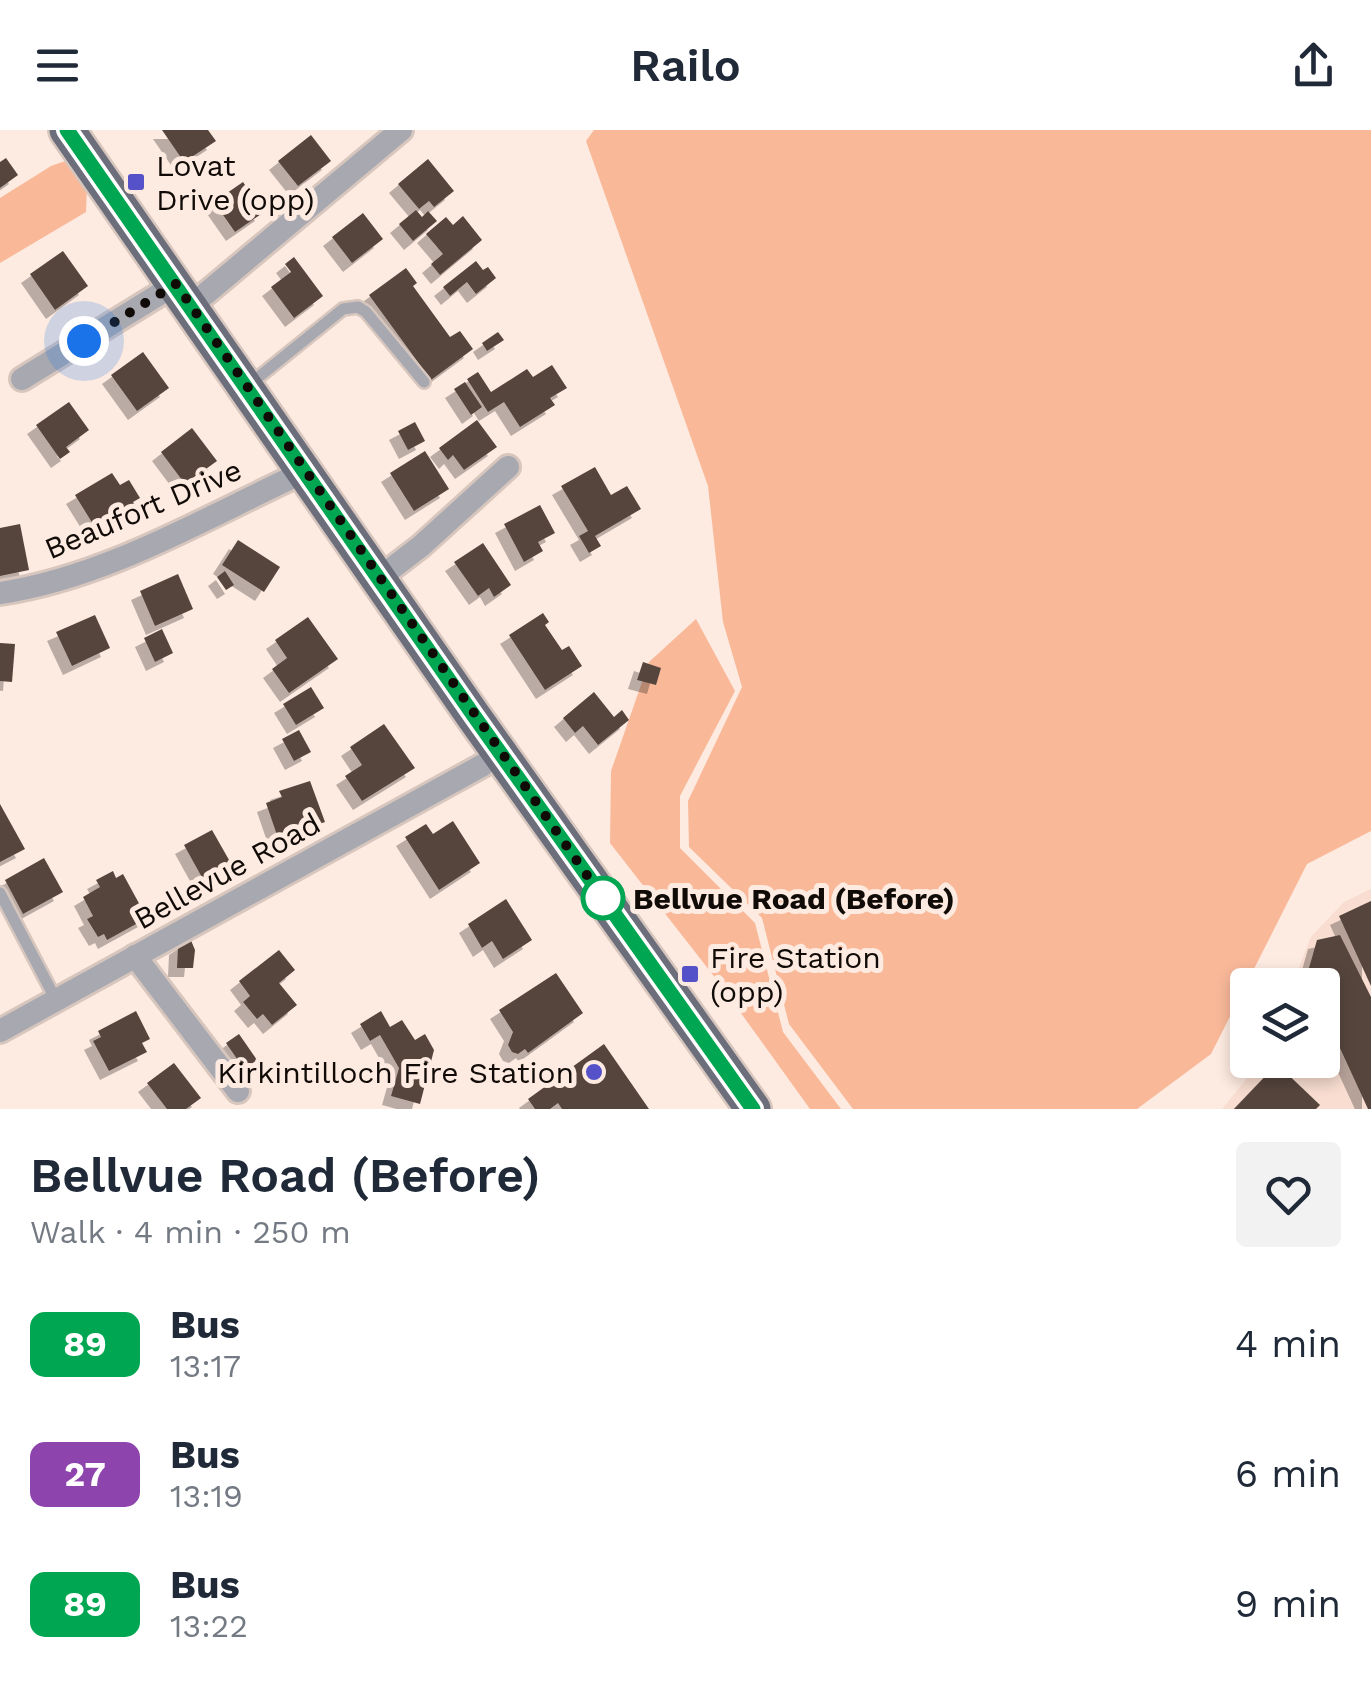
<!DOCTYPE html>
<html lang="en">
<head>
<meta charset="utf-8">
<style>
	body { margin:0; font-family:"Work Sans",sans-serif; background:#f2f2f3; color:#1f2937; height:100vh; display:flex; flex-direction:column; font-size:38px; white-space:nowrap }
	* { box-sizing:border-box; margin:0 }
	p { font-size:32px; color:#747a83 }
	.icon { flex:none; width:55px; height:55px; fill:none; stroke:currentColor; stroke-width:2; stroke-linecap:round; stroke-linejoin:round }
	.map { position:relative; height:979px; overflow:hidden }
	.drawer { display:flex; flex-direction:column; background:#fff; flex:1 }
	.drawer>* { flex:none }
	.badge { padding:0 20px; border-radius:15px; font-size:35px; line-height:65px }
	.controls { position:absolute; left:1230px; top:838px; display:grid; gap:20px }
	.controls a { display:grid; place-items:center; width:110px; height:110px; border-radius:10px; background:#fff; box-shadow:0 5px 15px #0003; font-size:50px }
	.you { position:absolute; width:50px; height:50px; margin:-25px; border:8px solid #fff; border-radius:50%; background:#1a73e8; box-shadow:0 0 0 15px #1a73e833 }
	.map>.badge { position:absolute; translate:-50% -50%; box-shadow:0 0 0 5px #fff }
	.round { display:grid; place-items:center; flex:none; width:105px; height:105px; border-radius:10px; background:#f2f2f3 }
	.summary { display:flex; align-items:center; justify-content:space-between; height:170px; padding:0 30px }
	h1 { font-size:48px; font-weight:600; line-height:75px }
	ul { padding:0; list-style:none }
	li { display:flex; align-items:center; gap:30px; height:130px; padding:0 30px }
	li div { flex:1 }
	li b { display:block; font-size:38px }
	li em { font-style:normal }
	li .badge { min-width:110px; font-weight:700; text-align:center }
	header { display:flex; justify-content:space-between; align-items:center; height:130px; padding:0 30px; background:#fff; font-size:45px; font-weight:600 }
	.map>svg:first-child { display:block }
	.built { fill:#f8ddd0 }
	.green { fill:#f9b999 }
	.building { fill:#54453d; filter:url(#shadow) }
	.lines { fill:none; stroke-linecap:round; stroke-linejoin:round }
	.lane-casing { stroke:#d7c6bd; stroke-width:16 }
	.street-casing { stroke:#d7c6bd; stroke-width:28 }
	.primary-casing { stroke:#d7c6bd; stroke-width:40 }
	.lane { stroke:#a7a8b0; stroke-width:11 }
	.street { stroke:#a7a8b0; stroke-width:22 }
	.primary { stroke:#6c6e7b; stroke-width:35 }
	.line-casing { stroke:#fff; stroke-width:22 }
	.line { stroke:#00a651; stroke-width:15 }
	.walk { stroke:#110b08; stroke-width:10; stroke-dasharray:0 18 }
	.poi-dot { fill:#5551c9; stroke:#fdeae0; stroke-width:4 }
	.stop-dot { fill:#fff; stroke:#00a651; stroke-width:5 }
	.labels { text-anchor:middle; dominant-baseline:central; stroke-width:10; stroke-linejoin:round; paint-order:stroke }
	.poi-label { font-size:30px; fill:#110b08; stroke:#fdeae0; text-anchor:start }
	.street-label { font-size:30px; fill:#110b08; stroke:#fdeae0 }
	.stop-label { font-size:30px; font-weight:bold; fill:#110b08; stroke:#fdeae0; text-anchor:start }
</style>
</head>
<body>
<header><svg class="icon" aria-label="menu" viewBox="0 0 24 24"><path d="M4 6h16M4 12h16M4 18h16"/></svg>Railo<svg class="icon" aria-label="share" viewBox="0 0 24 24"><path d="M12 15V3M7 8l5-5 5 5M5 13v7h14v-7"/></svg></header>
<div class="map">
<svg width="1371" height="979" viewBox="0 0 1371 979">
	<defs>
		<filter id="shadow"><feDropShadow dx="-9" dy="9" stdDeviation="0" flood-color="#0004"/></filter>
	</defs>
	<rect width="100%" height="100%" fill="#fdeae0"/>
	<!-- built -->
	<polygon class="built" points="1371,759 1371,979 1222,979 1262,930 1322,930 1322,855 1292,855 1311,807 1344,772"/>
	<!-- green -->
	<g class="green">
		<polygon points="594,0 1371,0 1371,701 1307,734 1211,924 1137,979 853,979 789,894 762,788 689,717 688,671 742,557 723,492 708,356 586,11"/>
		<polygon points="74,28 87,56 86,82 0,133 0,68 51,36"/>
		<polygon points="696,489 735,561 680,666 680,718 755,793 783,902 841,979 810,979 720,854 610,713 611,641 649,532"/>
	</g>
	<!-- building -->
	<g class="building">
		<polygon points="162,0 208,0 216,11 184,32"/>
		<polygon points="311,5 331,31 298,56 278,31"/>
		<polygon points="6,28 18,45 0,58 0,32"/>
		<polygon points="428,29 454,61 434,77 429,71 419,79 398,54"/>
		<polygon points="243,52 264,82 235,102 214,72"/>
		<polygon points="416,80 422,87 428,81 437,91 413,111 399,94"/>
		<polygon points="363,83 383,109 352,133 332,107"/>
		<polygon points="463,86 482,110 440,145 431,134 443,124 426,104 446,87 453,95"/>
		<polygon points="63,121 88,156 55,180 30,144"/>
		<polygon points="294,127 323,166 294,188 271,157 291,142 285,134"/>
		<polygon points="476,131 483,140 488,137 496,148 476,164 467,152 450,166 443,157"/>
		<polygon points="406,138 417,153 413,156 450,207 460,201 473,219 431,250 369,165"/>
		<polygon points="498,202 504,210 487,221 482,213"/>
		<polygon points="143,222 169,258 137,281 111,245"/>
		<polygon points="552,235 567,258 550,268 555,275 520,297 504,272 488,282 467,249 478,242 491,262 527,239 533,247"/>
		<polygon points="465,252 482,277 471,285 454,259"/>
		<polygon points="69,272 89,300 66,317 70,322 60,329 36,295"/>
		<polygon points="477,290 497,317 464,340 453,325 448,330 439,318"/>
		<polygon points="415,292 425,311 408,320 398,301"/>
		<polygon points="192,298 217,331 185,354 161,322"/>
		<polygon points="425,321 449,359 414,381 390,343"/>
		<polygon points="595,337 611,365 627,356 641,379 595,406 601,416 589,423 579,406 588,401 561,356"/>
		<polygon points="112,343 120,355 129,350 140,368 133,372 140,383 101,407 75,365"/>
		<polygon points="540,375 555,403 538,412 543,421 524,432 504,394"/>
		<polygon points="20,394 29,440 0,446 0,398"/>
		<polygon points="238,410 280,437 264,462 222,435"/>
		<polygon points="483,413 511,455 494,467 489,458 478,466 454,432"/>
		<polygon points="225,441 234,455 226,460 217,447"/>
		<polygon points="178,444 193,479 155,496 140,461"/>
		<polygon points="543,483 549,492 545,495 562,520 569,516 582,536 545,560 509,505"/>
		<polygon points="95,485 110,518 72,536 56,502"/>
		<polygon points="308,487 338,529 289,563 272,539 287,528 275,510"/>
		<polygon points="162,499 173,523 155,532 144,508"/>
		<polygon points="0,513 15,514 12,552 0,551"/>
		<polygon points="643,532 661,538 656,555 637,550"/>
		<polygon points="311,557 324,578 296,595 283,574"/>
		<polygon points="594,562 614,587 622,580 629,590 598,615 583,596 575,603 563,588"/>
		<polygon points="384,594 415,638 362,671 345,646 362,635 350,617"/>
		<polygon points="299,600 311,622 294,631 282,609"/>
		<polygon points="310,651 325,692 278,708 266,673 282,667 279,661"/>
		<polygon points="0,674 25,719 0,732"/>
		<polygon points="453,691 480,733 439,760 405,707 426,694 433,704"/>
		<polygon points="212,700 237,744 209,760 184,715"/>
		<polygon points="44,728 63,762 23,784 5,750"/>
		<polygon points="113,741 116,748 123,744 147,788 107,810 104,804 98,807 87,789 93,786 83,767 100,757 96,750"/>
		<polygon points="506,769 532,810 503,829 492,811 482,818 468,794"/>
		<polygon points="1371,771 1371,856 1339,786"/>
		<polygon points="1340,805 1371,867 1371,979 1368,979 1322,879 1322,855 1312,855 1307,845 1317,810"/>
		<polygon points="190,808 195,820 193,838 177,838 178,816"/>
		<polygon points="279,820 295,840 279,853 297,875 272,895 263,884 257,889 243,872 250,866 239,851"/>
		<polygon points="556,843 583,883 528,923 525,919 518,924 512,922 508,915 513,902 499,880"/>
		<polygon points="136,881 150,909 142,913 147,922 109,941 93,911 101,907 98,901"/>
		<polygon points="381,881 390,897 402,890 415,910 425,904 434,920 420,974 391,966 399,938 380,905 370,911 360,894"/>
		<polygon points="239,904 257,930 244,939 226,913"/>
		<polygon points="604,914 649,979 562,979 558,973 550,979 535,979 528,969"/>
		<polygon points="174,933 201,968 186,979 167,979 147,953"/>
		<polygon points="1277,934 1320,975 1316,979 1234,979"/>
	</g>
	<g class="lines">
		<!-- lane casing -->
		<g class="lane-casing">
			<g id="lane">
				<polyline points="250,254 343,179 358,177 366,182 424,252"/>
				<polyline points="0,763 56,870"/>
			</g>
		</g>
		<!-- street casing -->
		<g class="street-casing">
			<g id="street">
				<polyline points="191,176 401,0"/>
				<polyline points="22,249 176,154"/>
				<polyline points="378,449 421,416 508,337"/>
				<path d="M0,463c108,-16 208,-77 306,-122"/>
				<polyline points="135,826 238,961"/>
				<polyline points="0,901 483,635"/>
			</g>
		</g>
		<!-- primary casing -->
		<g class="primary-casing">
			<polyline id="primary" points="67,0 474,587 753,979"/>
		</g>
		<!-- lane -->
		<use href="#lane" class="lane"/>
		<!-- street -->
		<use href="#street" class="street"/>
		<!-- primary -->
		<use href="#primary" class="primary"/>
	</g>
	<g class="lines">
		<!-- line casing -->
		<g class="line-casing">
			<polyline id="line" points="67,0 474,586 753,979"/>
		</g>
		<!-- line -->
		<use href="#line" class="line"/>
		<!-- walk -->
		<polyline class="walk" points="84,211 176,154 609,777 603,768"/>
	</g>
	<!-- markers -->
	<g class="poi-dot">
		<rect x="126" y="42" width="20" height="20" rx="5"/>
		<rect x="680" y="834" width="20" height="20" rx="5"/>
		<circle cx="594" cy="942" r="10"/>
	</g>
	<circle class="stop-dot" cx="603" cy="768" r="20"/>
	<g class="labels">
		<!-- poi labels -->
		<g class="poi-label">
			<text x="156" y="35">Lovat<tspan x="156" dy="34">Drive (opp)</tspan></text>
			<text x="710" y="827">Fire Station<tspan x="710" dy="34">(opp)</tspan></text>
			<text x="574" y="942" text-anchor="end">Kirkintilloch Fire Station</text>
		</g>
		<!-- street labels -->
		<g class="street-label">
			<text transform="translate(143 379) rotate(-23)">Beaufort Drive</text>
			<text transform="translate(227 741) rotate(-29)">Bellevue Road</text>
		</g>
		<!-- stop labels -->
		<g class="stop-label">
			<text x="633" y="768">Bellvue Road (Before)</text>
		</g>
	</g>
</svg>
<div class="controls">
<a><svg class="icon" aria-label="layers" viewBox="0 0 24 24"><path d="M12 4l9 5-9 5-9-5zM3 14l9 5 9-5"/></svg></a>
</div>
<div class="you" style="left:84px;top:211px"></div>
</div>
<section class="drawer">
<div class="summary"><div><h1>Bellvue Road (Before)</h1><p>Walk · 4 min · 250 m</p></div><a class="round"><svg class="icon" aria-label="heart" viewBox="0 0 24 24"><path d="M12 20l-8-8c-3-5 5-10 8-4 3-6 11-1 8 4z"/></svg></a></div>
<ul>
<li><span class="badge" style="background:#00a651;color:#fff">89</span><div><b>Bus</b><p>13:17</p></div><em>4 min</em></li>
<li><span class="badge" style="background:#8e44ad;color:#fff">27</span><div><b>Bus</b><p>13:19</p></div><em>6 min</em></li>
<li><span class="badge" style="background:#00a651;color:#fff">89</span><div><b>Bus</b><p>13:22</p></div><em>9 min</em></li>
</ul>
</section>
</body>
</html>
